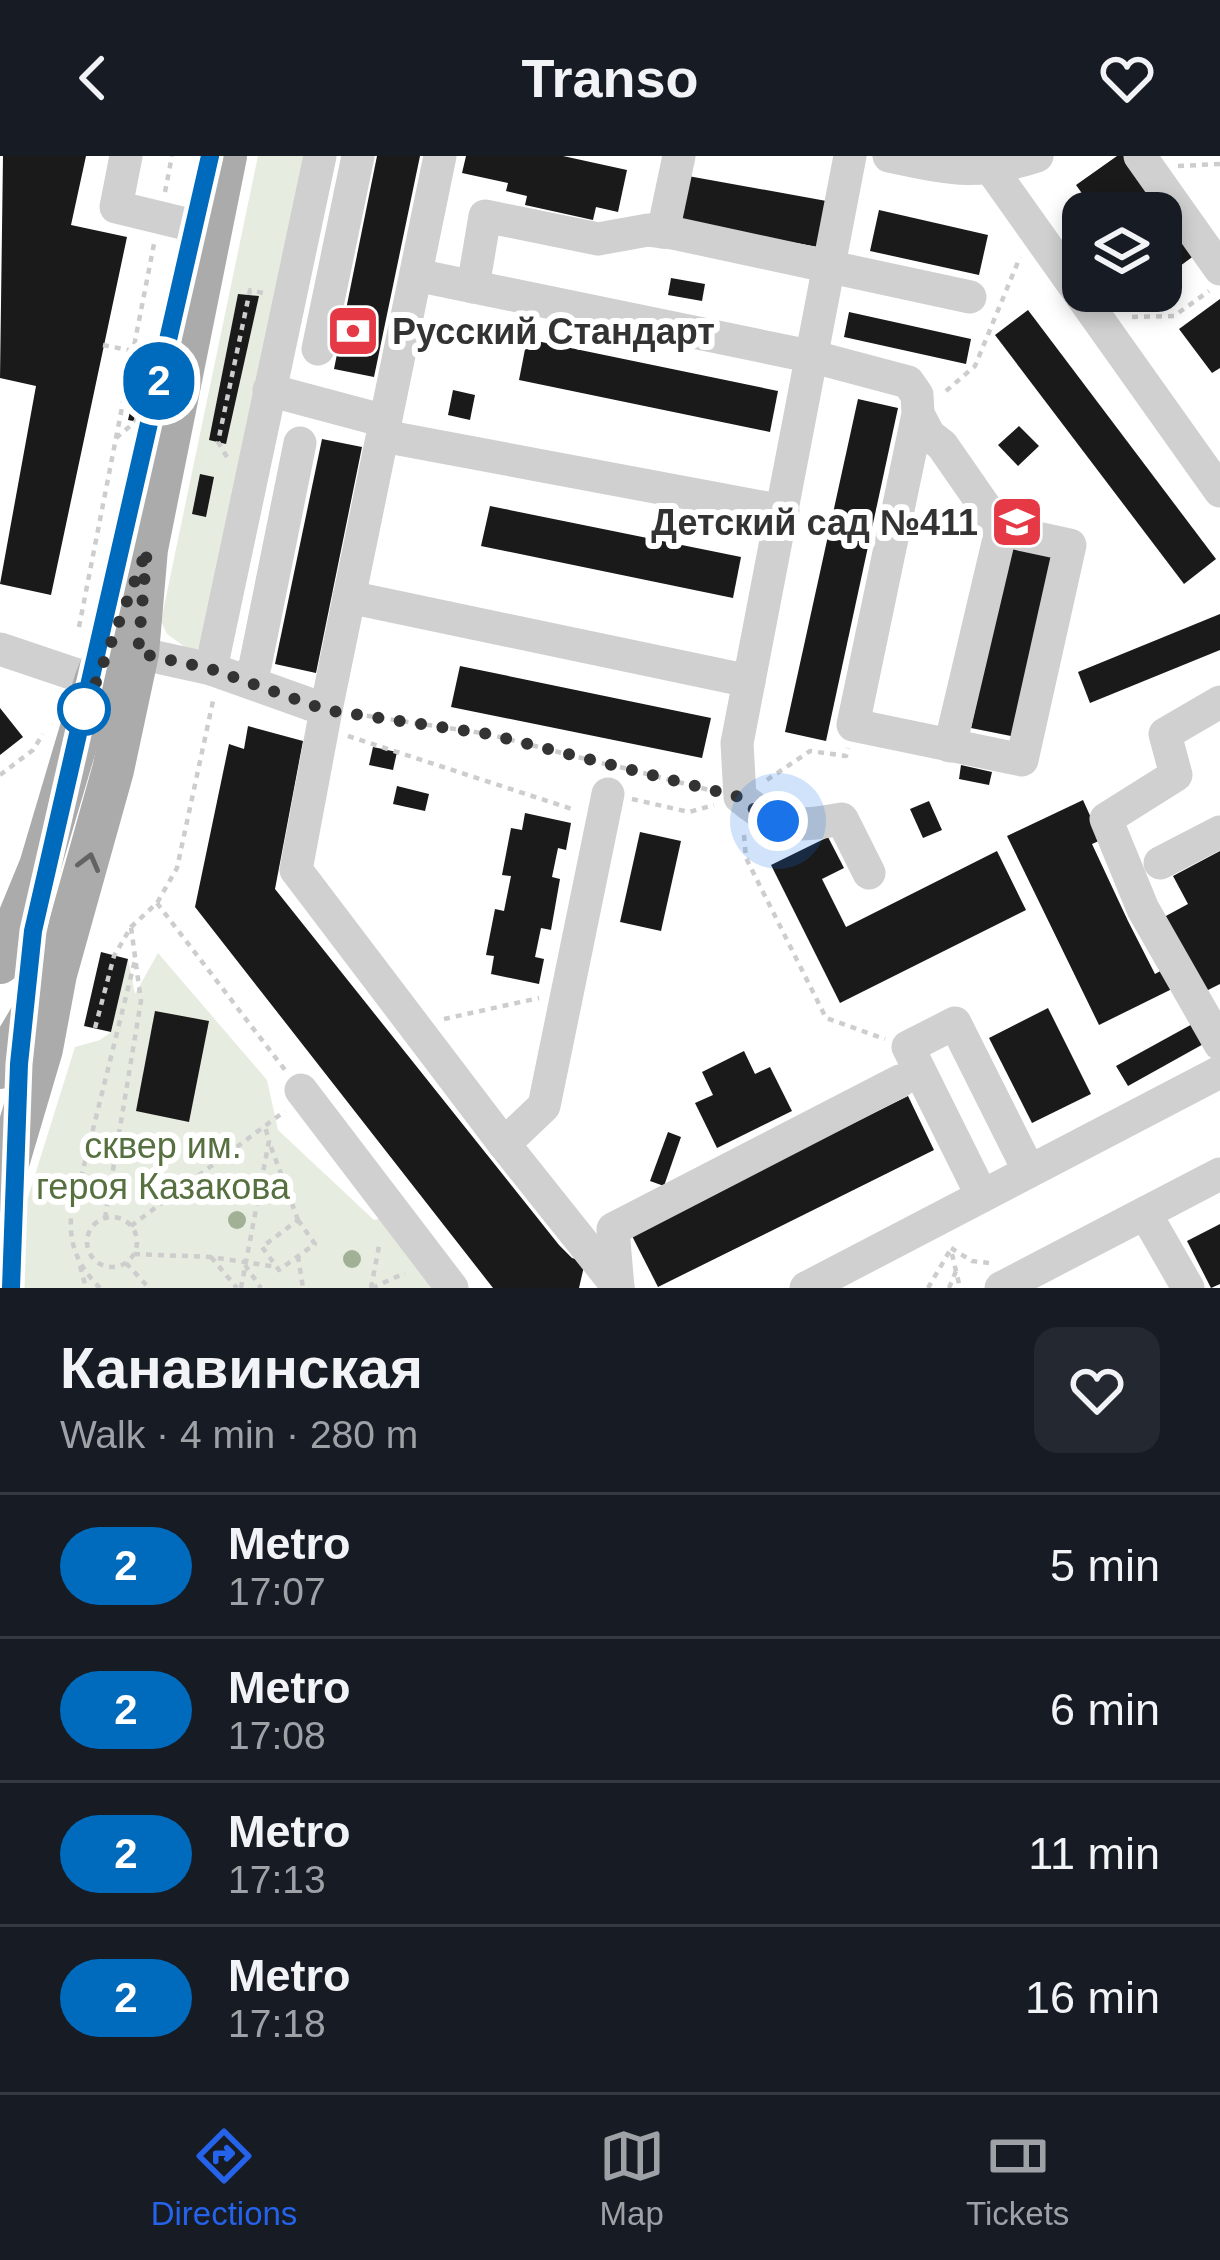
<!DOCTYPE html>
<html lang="en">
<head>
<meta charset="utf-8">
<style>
	body { margin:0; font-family:Helvetica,sans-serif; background:#242831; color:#f1f3f6; height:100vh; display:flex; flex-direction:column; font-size:45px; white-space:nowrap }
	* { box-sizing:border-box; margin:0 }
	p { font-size:39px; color:#9ea1a6 }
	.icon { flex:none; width:66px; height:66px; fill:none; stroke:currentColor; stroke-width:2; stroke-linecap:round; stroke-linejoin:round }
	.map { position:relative; height:1132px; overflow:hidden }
	.panel { display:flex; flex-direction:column; background:#171b24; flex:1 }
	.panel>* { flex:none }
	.badge { padding:0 24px; border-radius:39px; font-size:42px; line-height:78px }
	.fabs { position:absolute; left:1062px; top:36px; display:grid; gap:24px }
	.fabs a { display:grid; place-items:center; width:120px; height:120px; border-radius:24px; background:#171b24; box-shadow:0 6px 18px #0003; font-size:60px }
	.you { position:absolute; width:60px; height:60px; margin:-30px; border:9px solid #fff; border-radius:50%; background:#1a73e8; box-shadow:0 0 0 18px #1a73e833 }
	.map>.badge { position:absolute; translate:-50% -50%; box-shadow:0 0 0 6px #fff }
	.round { display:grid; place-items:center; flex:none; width:126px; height:126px; border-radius:24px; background:#242831 }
	.headline { display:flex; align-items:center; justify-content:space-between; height:204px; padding:0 60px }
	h1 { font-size:57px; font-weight:700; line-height:90px }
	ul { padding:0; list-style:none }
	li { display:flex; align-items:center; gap:36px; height:144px; padding:0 60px; border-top:3px solid #363941 }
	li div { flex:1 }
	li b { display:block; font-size:45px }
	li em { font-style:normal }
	li .badge { min-width:132px; font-weight:700; text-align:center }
	header { display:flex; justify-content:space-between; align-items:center; height:156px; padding:0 60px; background:#171b24; font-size:54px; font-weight:700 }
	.dock { display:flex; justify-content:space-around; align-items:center; height:168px; border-top:3px solid #363941; background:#171b24; font-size:33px; color:#9ea1a6 }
	.dock a { display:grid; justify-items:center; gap:6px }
	.dock .active { color:#2563eb }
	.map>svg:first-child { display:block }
	.green { fill:#e6ecdf }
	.building { fill:#1a1a1a }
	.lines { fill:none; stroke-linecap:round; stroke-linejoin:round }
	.path { stroke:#cdcdcd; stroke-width:4.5; stroke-dasharray:6 6; stroke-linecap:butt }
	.minor { stroke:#d0d0d0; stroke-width:33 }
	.major { stroke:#ababab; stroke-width:42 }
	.tree { fill:#a2b095 }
	.oneway { stroke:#636363 }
	.line-casing { stroke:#fff; stroke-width:27 }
	.line { stroke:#006abc; stroke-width:18 }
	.walk { stroke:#333; stroke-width:12; stroke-dasharray:0 21.6 }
	.stop-dot { fill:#fff; stroke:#006abc; stroke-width:6 }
	.labels { text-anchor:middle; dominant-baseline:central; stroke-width:12; stroke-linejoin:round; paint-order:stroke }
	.poi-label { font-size:36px; font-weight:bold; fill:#333; stroke:#fff; text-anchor:start }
	.park-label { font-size:36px; fill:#56703f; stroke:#fff }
</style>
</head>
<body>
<header><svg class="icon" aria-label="back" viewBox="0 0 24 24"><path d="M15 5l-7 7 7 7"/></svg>Transo<svg class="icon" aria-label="heart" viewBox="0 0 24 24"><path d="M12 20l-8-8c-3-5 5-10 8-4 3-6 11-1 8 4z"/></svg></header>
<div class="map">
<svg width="1220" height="1132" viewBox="0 0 1220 1132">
	<rect width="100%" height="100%" fill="#fff"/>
	<!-- green -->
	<g class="green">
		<polygon points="258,0 312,0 203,492 189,494 167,478 161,465"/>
		<polygon points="158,797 267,924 278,974 374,1064 391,1059 447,1132 17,1132 19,1070 75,891 100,884 111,876 128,803 135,838"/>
	</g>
	<!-- building -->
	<g class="building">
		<polygon points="3,0 86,0 71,69 127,81 51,439 0,428 36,230 0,222"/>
		<polygon points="377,0 420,0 374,221 334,213"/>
		<polygon points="466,0 563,0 627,14 618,56 596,51 593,64 525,49 527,40 506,35 508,27 462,17"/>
		<polygon points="1117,0 1125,0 1195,99 1161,124 1161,57 1096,57 1076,29"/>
		<polygon points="688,20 832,46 824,92 679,66"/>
		<polygon points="879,54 988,79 979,119 870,95"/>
		<polygon points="671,122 705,128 702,145 668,139"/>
		<polygon points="238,138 259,140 226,288 209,284"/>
		<polygon points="1220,143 1220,212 1212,217 1179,173"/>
		<polygon points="1028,154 1216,403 1184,428 995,179"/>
		<polygon points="849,156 971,183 966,208 844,181"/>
		<polygon points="527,183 778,235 770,276 519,224"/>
		<polygon points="141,208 155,210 143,267 128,264"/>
		<polygon points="453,234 475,239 470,264 448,259"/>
		<polygon points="858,243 898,252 826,585 785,576"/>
		<polygon points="1019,270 1039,290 1018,310 998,289"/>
		<polygon points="322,283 362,291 316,517 275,508"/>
		<polygon points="200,318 214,321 206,361 192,358"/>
		<polygon points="490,350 741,401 733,442 481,390"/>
		<polygon points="1010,390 1055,399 1016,581 971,572"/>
		<polygon points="1220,458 1220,494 1090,547 1078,516"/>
		<polygon points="460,510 711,562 702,602 451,551"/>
		<polygon points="0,552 23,581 0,599"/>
		<polygon points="248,570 303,585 275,733 559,1089 572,1102 585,1106 579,1132 493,1132 195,751 229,588 244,593"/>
		<polygon points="373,591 397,596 393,614 369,609"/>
		<polygon points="961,609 992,616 989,629 959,623"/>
		<polygon points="397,630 429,638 425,655 393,648"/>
		<polygon points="1083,644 1101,684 1092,688 1128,765 1155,818 1164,813 1174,832 1099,869 1007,680"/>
		<polygon points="929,645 942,674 923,682 910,653"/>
		<polygon points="525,657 571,667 566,694 558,692 552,721 560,723 551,774 541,772 535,801 544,803 539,828 491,818 494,800 486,799 495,753 504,755 511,720 502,719 511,672 522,674"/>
		<polygon points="640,676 681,685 661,775 620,766"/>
		<polygon points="828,681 844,712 822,723 846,771 997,695 1026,754 840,847 771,709"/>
		<polygon points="1220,695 1220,828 1204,836 1164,761 1188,748 1173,720"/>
		<polygon points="101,796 128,803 111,876 84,870"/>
		<polygon points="1048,852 1091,938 1032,967 989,882"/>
		<polygon points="155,855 209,865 189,966 136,955"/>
		<polygon points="1196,866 1207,886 1128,930 1116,910"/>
		<polygon points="744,895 755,918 770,911 792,955 717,992 695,947 713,939 702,916"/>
		<polygon points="908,940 934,994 658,1131 631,1078"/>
		<polygon points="668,976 681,981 664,1030 650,1025"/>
		<polygon points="1220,1068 1220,1128 1211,1132 1187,1085"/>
	</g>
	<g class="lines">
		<!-- path -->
		<g class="path">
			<polyline points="1178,10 1220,8"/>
			<polyline points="165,36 172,0"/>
			<polyline points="1132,161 1174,160 1209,135"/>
			<polyline points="103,189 133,195"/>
			<polyline points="946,235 975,210 1020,101"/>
			<polyline points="116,282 136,265 148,209"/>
			<polyline points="227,301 218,286 250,134 263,137"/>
			<polyline points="79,471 154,88"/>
			<polyline points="355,558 488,578 609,609"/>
			<polyline points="348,580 575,654"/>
			<polyline points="620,611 713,635"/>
			<polyline points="0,619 33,594 43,578"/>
			<polyline points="767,624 810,595 846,600 848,592"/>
			<polyline points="632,643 689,656 714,649"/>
			<polyline points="744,679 746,702 826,862 885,883"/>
			<polyline points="157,747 285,914"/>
			<polyline points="444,863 539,842"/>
			<polyline points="95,872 114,800 131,771 157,747 177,712 213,545"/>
			<polyline points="271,991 298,1064"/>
			<circle cx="112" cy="1086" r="25"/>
			<polyline points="105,1062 141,845 131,771"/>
			<polygon points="298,1064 315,1088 279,1114 262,1091"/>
			<polyline points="131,1070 285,955"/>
			<polyline points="951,1092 972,1105 989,1107"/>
			<polyline points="134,1098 211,1101 277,1111"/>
			<polyline points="952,1098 960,1132"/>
			<polyline points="298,1100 303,1132"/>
			<polyline points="211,1101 237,1132"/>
			<polyline points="126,1107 149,1132"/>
			<polyline points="245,1109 261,1132"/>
			<polyline points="80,1110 86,1132"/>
			<path d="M100,1132c-20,-20 -31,-41 -29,-70l64,-258"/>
			<polyline points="241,1132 269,985 265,970"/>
			<polyline points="371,1132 380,1085"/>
			<polyline points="372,1132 405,1117"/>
			<polyline points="928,1132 952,1091"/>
			<polyline points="949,1132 956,1115"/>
		</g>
		<!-- minor -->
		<g class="minor">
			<polyline points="126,0 116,51 211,74"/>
			<path d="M889,0c63,13 85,20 148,0"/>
			<polyline points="1140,0 1220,113"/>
			<polyline points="992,14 1220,335"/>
			<polyline points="663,76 679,0"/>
			<polyline points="416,119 814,201 908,226 917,239 918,258 853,569 1022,604 1070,389 1001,374 942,289 929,279 918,258"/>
			<polyline points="473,131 485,60 598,83 648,74 673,77 970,141"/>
			<polyline points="318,193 358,0"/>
			<polyline points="269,234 385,265"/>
			<polyline points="383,280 783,355"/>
			<path d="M349,441l400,84 -12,62 3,54c38,32 56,30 102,22l27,54"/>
			<polyline points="0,493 95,525"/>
			<polyline points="138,497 211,513 326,554 440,0"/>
			<polyline points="211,513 320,0"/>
			<polyline points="246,524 255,510 300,287"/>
			<polyline points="749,525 850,0"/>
			<polyline points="1220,546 1165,578 1176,619 1106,663 1143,753 1220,888"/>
			<polyline points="326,554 296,714 504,988 544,950 608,638"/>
			<polyline points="950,590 1001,374"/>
			<polyline points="1160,707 1220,676"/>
			<polyline points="301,934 452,1132"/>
			<polyline points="504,988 618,1131"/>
			<polyline points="982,1040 908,891 955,867 1029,1015"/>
			<polyline points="618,1132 613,1073 900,925"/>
			<polyline points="806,1132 1220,916"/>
			<polyline points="1001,1132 1145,1057"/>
			<polyline points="1188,1132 1145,1057 1220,1018"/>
		</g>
		<!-- major -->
		<g class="major">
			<polyline points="0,807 40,710 95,525 131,434"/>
			<polyline points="0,912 45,836"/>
			<polyline points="0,1035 42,893 56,818 113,614 138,497 147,393 226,0"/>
		</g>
	</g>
	<!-- trees -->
	<g class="tree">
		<circle cx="237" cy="1064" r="9"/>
		<circle cx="352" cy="1103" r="9"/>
	</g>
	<!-- one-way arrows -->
	<defs><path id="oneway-chevron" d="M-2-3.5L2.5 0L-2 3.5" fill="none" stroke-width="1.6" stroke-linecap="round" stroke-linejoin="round" transform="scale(3)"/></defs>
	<use class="oneway" href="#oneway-chevron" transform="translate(89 706) rotate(-75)"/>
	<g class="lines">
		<!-- line casing -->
		<g class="line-casing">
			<polyline id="line" points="11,1132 19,908 33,775 210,0"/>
		</g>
		<!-- line -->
		<use href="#line" class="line"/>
		<!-- walk -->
		<polyline class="walk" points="84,553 83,560 147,393 138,497 211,513 326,554 488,578 740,641 764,662 778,665"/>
	</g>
	<!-- icons -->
	<defs>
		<g id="bank-square" transform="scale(2.7)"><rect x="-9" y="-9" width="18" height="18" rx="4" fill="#e63946" stroke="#fff"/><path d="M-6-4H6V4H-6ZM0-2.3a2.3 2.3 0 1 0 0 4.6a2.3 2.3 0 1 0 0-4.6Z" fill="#fff"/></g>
		<g id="school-square" transform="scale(2.7)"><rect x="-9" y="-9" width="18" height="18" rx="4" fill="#e63946" stroke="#fff"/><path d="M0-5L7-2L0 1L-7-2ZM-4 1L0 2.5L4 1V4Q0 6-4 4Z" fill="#fff"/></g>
	</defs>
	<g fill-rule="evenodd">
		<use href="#bank-square" x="353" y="175"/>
		<use href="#school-square" x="1017" y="366"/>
	</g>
	<!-- markers -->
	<circle class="stop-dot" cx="84" cy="553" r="24"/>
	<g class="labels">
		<!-- poi labels -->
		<g class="poi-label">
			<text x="392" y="175">Русский Стандарт</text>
			<text x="978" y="366" text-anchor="end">Детский сад №411</text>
		</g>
		<!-- park labels -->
		<g class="park-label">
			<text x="163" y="989">сквер им.<tspan x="163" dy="41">героя Казакова</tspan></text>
		</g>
	</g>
</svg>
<div class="fabs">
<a><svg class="icon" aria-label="layers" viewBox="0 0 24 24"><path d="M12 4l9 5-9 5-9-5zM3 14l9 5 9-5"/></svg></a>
</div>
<div class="you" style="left:778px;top:665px"></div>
<b class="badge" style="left:159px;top:225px;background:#006abc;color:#fff">2</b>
</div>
<section class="panel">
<div class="headline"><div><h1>Канавинская</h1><p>Walk · 4 min · 280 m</p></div><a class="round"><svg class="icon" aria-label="heart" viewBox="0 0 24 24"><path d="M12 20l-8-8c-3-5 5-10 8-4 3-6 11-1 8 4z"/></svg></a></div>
<ul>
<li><span class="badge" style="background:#006abc;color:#fff">2</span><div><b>Metro</b><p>17:07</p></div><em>5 min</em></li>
<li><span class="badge" style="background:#006abc;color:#fff">2</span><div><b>Metro</b><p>17:08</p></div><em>6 min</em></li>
<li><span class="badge" style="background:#006abc;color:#fff">2</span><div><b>Metro</b><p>17:13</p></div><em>11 min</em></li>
<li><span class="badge" style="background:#006abc;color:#fff">2</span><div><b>Metro</b><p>17:18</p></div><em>16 min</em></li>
</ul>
</section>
<nav class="dock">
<a class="active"><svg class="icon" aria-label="directions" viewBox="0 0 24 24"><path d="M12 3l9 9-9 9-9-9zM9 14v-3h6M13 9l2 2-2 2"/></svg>Directions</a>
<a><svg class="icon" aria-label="map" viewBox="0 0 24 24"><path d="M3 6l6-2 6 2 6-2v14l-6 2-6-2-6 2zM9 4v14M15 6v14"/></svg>Map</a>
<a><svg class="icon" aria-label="tickets" viewBox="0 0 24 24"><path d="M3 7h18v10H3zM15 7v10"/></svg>Tickets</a>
</nav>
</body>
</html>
